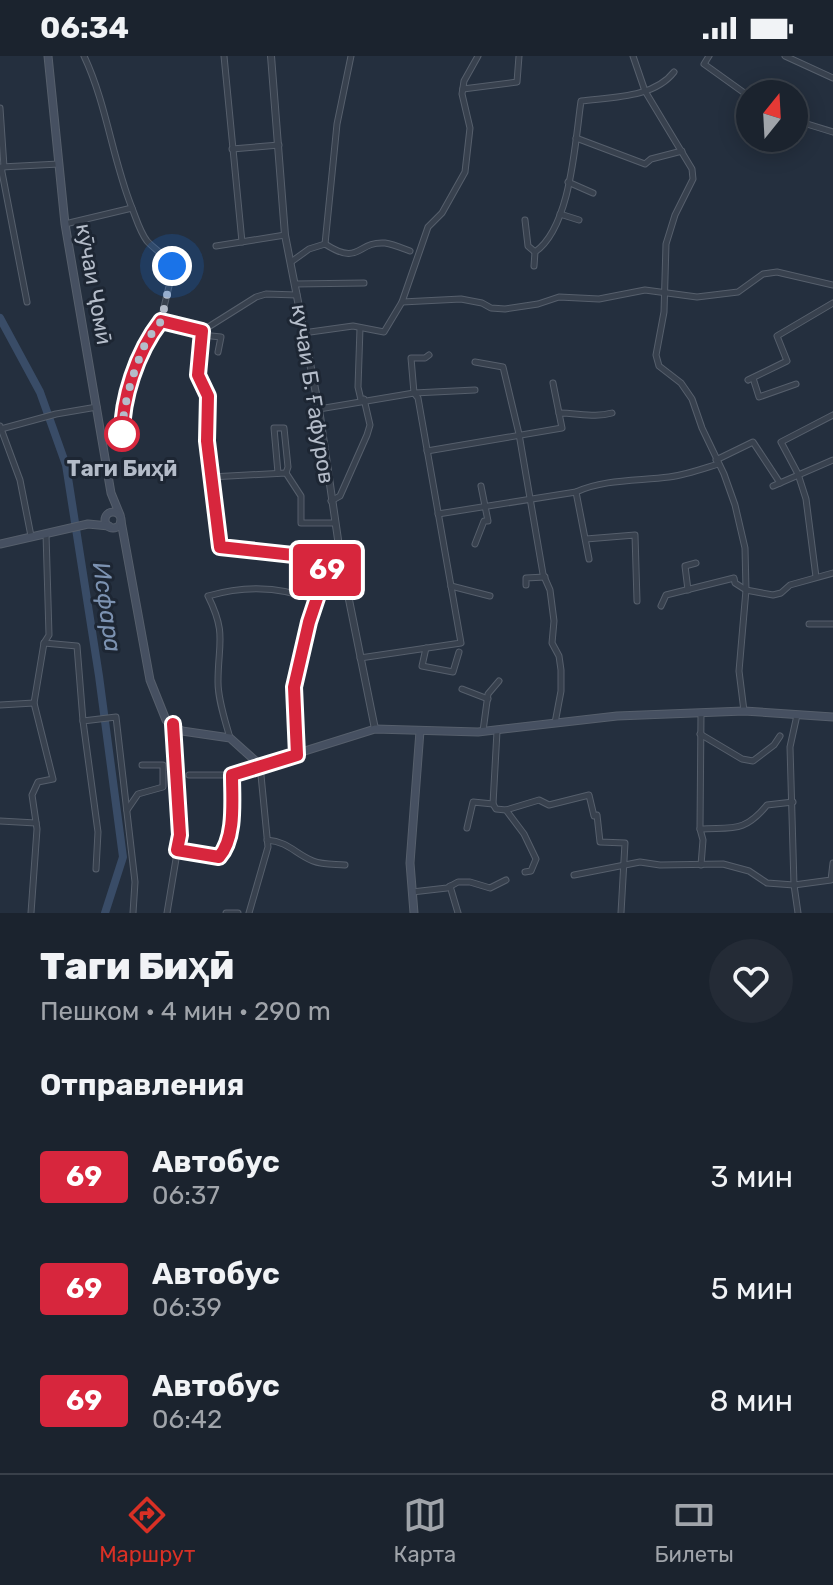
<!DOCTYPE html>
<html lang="ru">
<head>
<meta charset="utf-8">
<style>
	body { margin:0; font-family:Rubik,sans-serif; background:#242b36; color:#f1f3f6; height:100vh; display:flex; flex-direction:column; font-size:30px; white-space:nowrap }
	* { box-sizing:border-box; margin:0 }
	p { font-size:26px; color:#a0a4aa }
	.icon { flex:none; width:44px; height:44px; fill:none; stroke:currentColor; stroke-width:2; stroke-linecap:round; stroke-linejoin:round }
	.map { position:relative; height:857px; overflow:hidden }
	.sheet { display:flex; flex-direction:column; background:#1b232e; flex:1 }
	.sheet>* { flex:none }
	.badge { padding:0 16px; border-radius:6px; font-size:28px; line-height:52px }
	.needle { width:52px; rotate:18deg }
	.tools { position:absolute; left:736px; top:24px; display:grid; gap:16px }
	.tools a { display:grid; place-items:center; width:72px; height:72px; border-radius:50%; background:#1b232e; box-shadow:0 4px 20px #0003,0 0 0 2px #39404a; font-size:40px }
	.you { position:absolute; width:40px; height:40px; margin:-20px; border:6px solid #fff; border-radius:50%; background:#1a73e8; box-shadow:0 0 0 12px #1a73e833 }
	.map>.badge { position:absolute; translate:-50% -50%; box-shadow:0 0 0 4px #fff }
	h2 { padding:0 40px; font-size:30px; line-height:72px }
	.round { display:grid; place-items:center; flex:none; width:84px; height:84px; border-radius:42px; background:#242b36 }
	.summary { display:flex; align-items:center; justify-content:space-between; height:136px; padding:0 40px }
	h1 { font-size:38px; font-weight:800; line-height:60px }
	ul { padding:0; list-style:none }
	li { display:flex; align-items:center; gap:24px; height:112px; padding:0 40px }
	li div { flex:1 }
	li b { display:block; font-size:30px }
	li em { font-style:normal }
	li .badge { min-width:88px; font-weight:700; text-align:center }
	.status { display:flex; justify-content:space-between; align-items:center; height:56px; padding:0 40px; background:#1b232e; direction:ltr }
	.status svg { height:22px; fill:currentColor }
	.tab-bar { display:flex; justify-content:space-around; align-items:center; height:112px; border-top:2px solid #39404a; background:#1b232e; font-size:22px; color:#a0a4aa }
	.tab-bar a { display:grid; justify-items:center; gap:4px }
	.tab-bar .current { color:#d93025 }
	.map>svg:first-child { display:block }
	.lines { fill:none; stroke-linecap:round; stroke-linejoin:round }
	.river { stroke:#394c67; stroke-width:8 }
	.minor-casing { stroke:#565f6c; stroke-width:7 }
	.tertiary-casing { stroke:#565f6c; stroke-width:8 }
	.secondary-casing { stroke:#565f6c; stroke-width:9 }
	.minor { stroke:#38414e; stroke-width:5 }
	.tertiary { stroke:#38414e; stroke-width:6 }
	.secondary { stroke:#465061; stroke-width:7 }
	.line-casing { stroke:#fff; stroke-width:18 }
	.line { stroke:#d7263d; stroke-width:12 }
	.walk { stroke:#b4bcc9; stroke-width:8; stroke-dasharray:0 14.4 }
	.stop-dot { fill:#fff; stroke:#d7263d; stroke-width:4 }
	.labels { text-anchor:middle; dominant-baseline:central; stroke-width:6; stroke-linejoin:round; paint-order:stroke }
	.street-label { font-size:22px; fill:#b4bcc9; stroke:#1d2633 }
	.stop-label { font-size:22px; font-weight:bold; fill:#b4bcc9; stroke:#1d2633 }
	.water-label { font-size:24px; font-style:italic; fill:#7c92b1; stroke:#1d2633 }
</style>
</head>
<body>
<div class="status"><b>06:34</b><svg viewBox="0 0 49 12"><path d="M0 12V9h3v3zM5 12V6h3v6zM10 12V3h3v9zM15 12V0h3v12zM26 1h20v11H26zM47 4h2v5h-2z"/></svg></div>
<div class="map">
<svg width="833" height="857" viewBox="0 0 833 857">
	<rect width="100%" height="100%" fill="#242f3e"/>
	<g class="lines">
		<!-- river -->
		<polyline class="river" points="0,262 40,336 66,409 99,620 123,801 105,857"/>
		<!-- minor casing -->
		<g class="minor-casing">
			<g id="minor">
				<path d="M84,0c23,49 28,102 48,152 4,10 8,24 15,33 7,8 21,16 25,26 2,4 -10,45 -11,54l41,10"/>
				<polyline points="224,0 242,186"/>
				<polyline points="633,0 645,35 692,113 693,123 675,159 666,188 664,256 656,299 659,310 681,327 692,343 702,372 724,418 735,449 745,492 746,534 739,615 744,655"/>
				<polyline points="709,0 704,8 750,41"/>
				<polyline points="785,0 833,22"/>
				<polyline points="463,33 517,26 519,0"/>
				<polyline points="0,52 4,111"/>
				<polyline points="794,64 833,76"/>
				<polyline points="576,82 645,108 651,103 682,95"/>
				<polyline points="232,93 279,89"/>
				<polyline points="568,126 593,137"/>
				<polyline points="560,158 579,164"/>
				<polyline points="525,164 528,190 535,196"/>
				<polyline points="65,168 132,152"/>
				<polyline points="325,188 337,68 351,0"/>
				<polyline points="216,190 285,179"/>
				<path d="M291,206l18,-13 16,-5c36,23 31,-3 60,-1 8,1 17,5 25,8"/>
				<path d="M534,210l1,-14c36,-25 40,-110 46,-151 31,-4 73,-3 93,-29"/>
				<polyline points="295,228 364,227"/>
				<polyline points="27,246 1,111 59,108"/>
				<polyline points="402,246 461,243 482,247 491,252 505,253 538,248 559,241 599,243 645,234 697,241 738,236 763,218 777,216 833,229"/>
				<polyline points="360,272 358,331 361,344"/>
				<polyline points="202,275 198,319 208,340 207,385 220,491 341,504"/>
				<polyline points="202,275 256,241 266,238 297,239"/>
				<polyline points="303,277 353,270 384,276 402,246 428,171 442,157 465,116 470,72 462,38 464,25 478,0"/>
				<polyline points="202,279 221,281 218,296"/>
				<polyline points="429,299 425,302 411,302 414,337 475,334"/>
				<polyline points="475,306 503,311 519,378 543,518 550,534 554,565 552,587 559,600 561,614 561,635 555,667"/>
				<polyline points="753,322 759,341 796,328"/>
				<polyline points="748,324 787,305 777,280 833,247"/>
				<polyline points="553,327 559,357"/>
				<polyline points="319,353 414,337 418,342 461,587 360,602"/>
				<polyline points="0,370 20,424 31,480"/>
				<polyline points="1,373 56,358 97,351"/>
				<path d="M122,383c-1,-40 15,-87 39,-118"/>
				<path d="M427,395l135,-23 -3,-15c19,0 36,5 53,0"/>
				<polyline points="716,404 753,386 780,427"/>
				<polyline points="278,417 274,372 284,372 288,411 286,417"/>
				<polyline points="211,421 286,417 301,440 301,467 335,467"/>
				<polyline points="773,430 833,404"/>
				<polyline points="576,436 589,503"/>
				<polyline points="331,445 340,440 367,379 370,369 364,343"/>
				<path d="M438,458l138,-22c28,-13 63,-11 93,-15 17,-2 33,-8 49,-13"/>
				<polyline points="586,483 635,479 637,545"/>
				<polyline points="475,488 484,465 488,465 481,430"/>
				<polyline points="816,521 806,443 798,418 781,386 833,359"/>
				<polyline points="526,529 526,522 545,521"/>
				<polyline points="451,530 490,540"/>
				<polyline points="688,534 685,510 696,507"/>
				<polyline points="661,550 666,539 734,522 735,527 746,534 773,539 781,537 790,529 833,517"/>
				<polyline points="809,568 833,568"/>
				<polyline points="44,587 77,590 83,665"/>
				<polyline points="426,592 422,610 453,616 459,596"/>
				<polyline points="462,633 488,643"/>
				<polyline points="0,649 34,647"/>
				<polyline points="701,658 700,773 703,784 701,809"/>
				<polyline points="797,659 790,691 794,829 798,857"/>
				<polyline points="483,675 488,638 499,625"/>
				<polyline points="497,675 493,748 496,753 506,754 524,778 536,803 531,815 525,816"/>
				<polyline points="700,678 742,703 753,705 774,689 780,680"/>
				<path d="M230,682c-5,-18 -12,-38 -12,-56 0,-39 9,-48 -10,-86 37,-11 73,-10 109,5"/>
				<polyline points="297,699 294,631 309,566 330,503"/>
				<polyline points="189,719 232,719 260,709 268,791 249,857"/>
				<polyline points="127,754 138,738 163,731 163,709 142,709"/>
				<polyline points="506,754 539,744 549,749 589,739 594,760 597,759 600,786 625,787 621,857"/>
				<polyline points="0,765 36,767"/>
				<polyline points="467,772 473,746 493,748"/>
				<path d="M700,773c33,-2 44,4 67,-24l26,-3"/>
				<path d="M267,784c22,2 27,13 46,21 10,4 22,3 32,4"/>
				<path d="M177,794l42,7c17,-19 13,-57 13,-82"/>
				<polyline points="96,813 98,776 83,665 116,661 135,826 133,857"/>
				<polyline points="574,819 640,806 660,809 723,808 749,815 767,827 794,829 831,824 833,807"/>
				<polyline points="450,830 458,857"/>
				<polyline points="412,836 447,832 458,826 470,826 490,832 506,824"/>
				<polyline points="31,857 37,773 32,739 38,726 53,723 34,647 44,587 49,579 46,478"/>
				<polyline points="167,857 180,779 173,668"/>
				<polyline points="226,857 238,857"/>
			</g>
		</g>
		<!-- tertiary casing -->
		<g class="tertiary-casing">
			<polyline id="tertiary" points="271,0 285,179 319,353 341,504 375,673"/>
		</g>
		<!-- secondary casing -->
		<g class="secondary-casing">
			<g id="secondary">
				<polyline points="48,0 65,168 111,437 120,459"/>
				<circle cx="113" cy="464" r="8"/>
				<polyline points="121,465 150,624 166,664 182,675 230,682 260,709 375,673 478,676 617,660 744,655 833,661"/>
				<polyline points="0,488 88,468 109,470"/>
				<polyline points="414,857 410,807 420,675"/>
			</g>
		</g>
		<!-- minor -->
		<use href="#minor" class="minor"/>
		<!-- tertiary -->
		<use href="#tertiary" class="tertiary"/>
		<!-- secondary -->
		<use href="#secondary" class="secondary"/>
	</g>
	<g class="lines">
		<!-- line casing -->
		<g class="line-casing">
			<path id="line" d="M122,383c-1,-40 15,-87 39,-118l41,10 -4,44 10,21 -1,45 13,106 110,12 -21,63 -15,65 3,68 -65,20c0,25 4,63 -13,82l-42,-7 3,-15 -7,-111"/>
		</g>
		<!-- line -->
		<use href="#line" class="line"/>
		<!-- walk -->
		<path class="walk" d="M122,378v5c0,-33 11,-67 24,-97 4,-8 11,-13 15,-21 1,-3 12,-51 11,-55"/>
	</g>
	<!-- markers -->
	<circle class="stop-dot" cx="122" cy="378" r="16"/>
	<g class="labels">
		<!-- street labels -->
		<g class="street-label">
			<text transform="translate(94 228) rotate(80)">кӯчаи Ҷомӣ</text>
			<text transform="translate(313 338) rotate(81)">кучаи Б. Ғафуров</text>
		</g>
		<!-- stop labels -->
		<g class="stop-label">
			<text x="122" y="412">Таги Биҳӣ</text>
		</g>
		<!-- water labels -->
		<g class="water-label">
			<text transform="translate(107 551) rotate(82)">Исфара</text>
		</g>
	</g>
</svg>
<div class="tools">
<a><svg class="needle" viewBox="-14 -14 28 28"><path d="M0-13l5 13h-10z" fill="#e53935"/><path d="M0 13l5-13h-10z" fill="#a0a4aa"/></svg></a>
</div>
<div class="you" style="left:172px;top:210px"></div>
<b class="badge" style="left:327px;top:514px;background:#d7263d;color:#fff">69</b>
</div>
<section class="sheet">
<div class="summary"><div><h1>Таги Биҳӣ</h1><p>Пешком · 4 мин · 290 m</p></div><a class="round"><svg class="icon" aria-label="heart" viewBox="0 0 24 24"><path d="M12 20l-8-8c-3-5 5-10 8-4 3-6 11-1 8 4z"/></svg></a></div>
<h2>Отправления</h2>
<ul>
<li><span class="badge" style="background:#d7263d;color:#fff">69</span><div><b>Автобус</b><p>06:37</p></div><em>3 мин</em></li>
<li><span class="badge" style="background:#d7263d;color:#fff">69</span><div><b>Автобус</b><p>06:39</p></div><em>5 мин</em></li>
<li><span class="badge" style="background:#d7263d;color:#fff">69</span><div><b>Автобус</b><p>06:42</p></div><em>8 мин</em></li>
</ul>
</section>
<nav class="tab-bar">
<a class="current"><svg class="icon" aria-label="directions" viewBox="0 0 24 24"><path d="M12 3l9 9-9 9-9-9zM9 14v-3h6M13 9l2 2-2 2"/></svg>Маршрут</a>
<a><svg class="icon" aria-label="map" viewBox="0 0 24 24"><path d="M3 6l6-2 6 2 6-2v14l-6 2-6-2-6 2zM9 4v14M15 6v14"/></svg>Карта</a>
<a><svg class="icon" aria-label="tickets" viewBox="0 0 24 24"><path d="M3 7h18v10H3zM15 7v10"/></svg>Билеты</a>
</nav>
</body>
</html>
